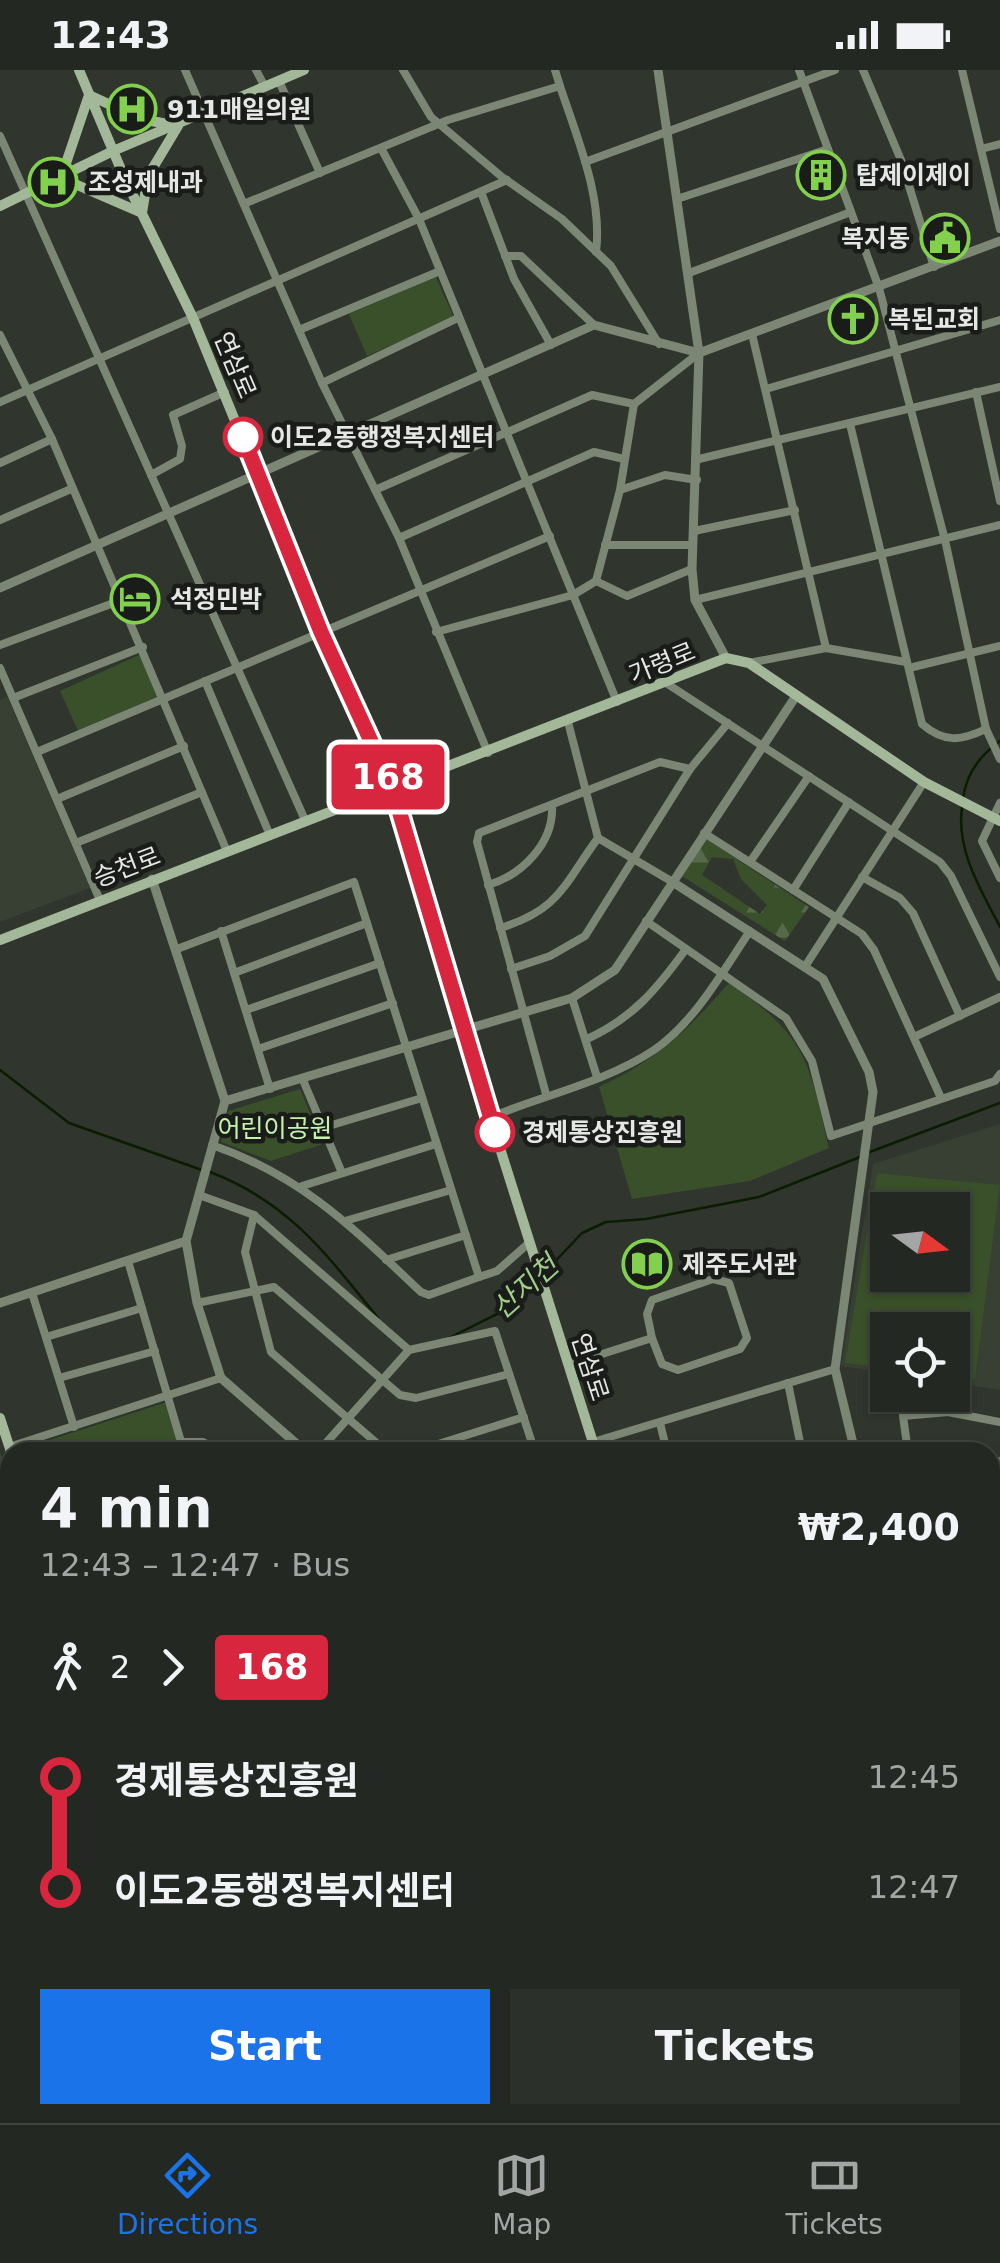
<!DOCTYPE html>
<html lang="en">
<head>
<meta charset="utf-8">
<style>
	body { margin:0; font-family:"DejaVu Sans","Noto Sans KR",sans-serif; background:#2c302a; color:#f1f3f6; height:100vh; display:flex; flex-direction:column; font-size:38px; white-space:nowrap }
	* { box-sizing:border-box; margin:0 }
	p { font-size:32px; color:#a3a6a5 }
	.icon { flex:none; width:55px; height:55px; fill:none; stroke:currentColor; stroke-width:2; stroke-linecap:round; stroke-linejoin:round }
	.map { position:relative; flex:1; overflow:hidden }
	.side { position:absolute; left:0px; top:1372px; width:1000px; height:682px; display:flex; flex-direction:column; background:#242822; border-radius:30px 30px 0 0; box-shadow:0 2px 8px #0004,0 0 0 2px #414440 }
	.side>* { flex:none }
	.badge { padding:0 20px; border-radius:8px; font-size:35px; line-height:65px }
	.needle { width:65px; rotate:105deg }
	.fabs { position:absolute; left:870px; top:1122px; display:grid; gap:20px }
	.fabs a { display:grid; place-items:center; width:100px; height:100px; border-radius:0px; background:#242822; box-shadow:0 2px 8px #0004,0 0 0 2px #414440; font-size:50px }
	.map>.badge { position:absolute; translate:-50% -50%; box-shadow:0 0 0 5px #fff }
	.legs { display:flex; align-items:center; gap:15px; height:110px; padding:0 40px; font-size:32px }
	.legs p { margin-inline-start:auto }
	.summary { display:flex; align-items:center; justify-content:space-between; height:170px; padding:0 40px }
	h1 { font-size:55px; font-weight:800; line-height:75px }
	.action { display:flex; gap:20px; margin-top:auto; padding:20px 40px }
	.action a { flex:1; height:115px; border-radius:0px; background:#1a73e8; color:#fff; font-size:40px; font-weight:800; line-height:115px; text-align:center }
	.action a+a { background:#2c302a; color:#f1f3f6 }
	ul { padding:0 40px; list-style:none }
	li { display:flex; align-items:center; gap:35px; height:110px; font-size:38px }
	li i { display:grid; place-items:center; width:15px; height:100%; margin:0 12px; background:currentColor }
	li i::after { content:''; width:25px; height:25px; margin:-12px; border:8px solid; border-radius:50%; background:#242822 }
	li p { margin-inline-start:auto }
	li:first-child i { background:linear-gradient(#0000 50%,currentColor 0) }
	li:last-child i { background:linear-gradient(currentColor 50%,#0000 0) }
	.status { display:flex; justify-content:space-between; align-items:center; height:70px; padding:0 50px; background:#242822; direction:ltr }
	.status svg { height:28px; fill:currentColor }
	.dock { display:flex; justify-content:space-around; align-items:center; height:140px; border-top:2px solid #414440; background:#242822; font-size:28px; color:#a3a6a5 }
	.dock a { display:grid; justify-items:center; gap:5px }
	.dock .selected { color:#1a73e8 }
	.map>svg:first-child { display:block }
	.built { fill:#383f33; fill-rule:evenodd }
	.forest { fill:url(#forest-firs); fill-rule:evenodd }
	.green { fill:#39502b; fill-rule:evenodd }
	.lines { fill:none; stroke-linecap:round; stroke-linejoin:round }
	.stream { stroke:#0b1d01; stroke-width:2.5 }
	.minor { stroke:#7b8774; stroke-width:8 }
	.tertiary { stroke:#7b8774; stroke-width:9 }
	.secondary { stroke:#a3b799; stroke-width:10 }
	.line-1-casing { stroke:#fff; stroke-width:22 }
	.line-1 { stroke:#d7263d; stroke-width:15 }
	.stop-1-dot { fill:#fff; stroke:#d7263d; stroke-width:5 }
	.labels { text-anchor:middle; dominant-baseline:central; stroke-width:9; stroke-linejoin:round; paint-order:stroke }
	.poi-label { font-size:25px; font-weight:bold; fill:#e4e7e3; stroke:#191c18; text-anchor:start }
	.street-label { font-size:25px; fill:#e4e7e3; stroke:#191c18 }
	.stop-label { font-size:25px; font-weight:bold; fill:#e4e7e3; stroke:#191c18; text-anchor:start }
	.park-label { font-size:25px; fill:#c6f2ae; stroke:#191c18 }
	.water-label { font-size:28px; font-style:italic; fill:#a3cd8b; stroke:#191c18 }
</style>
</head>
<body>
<div class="status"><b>12:43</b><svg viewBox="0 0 49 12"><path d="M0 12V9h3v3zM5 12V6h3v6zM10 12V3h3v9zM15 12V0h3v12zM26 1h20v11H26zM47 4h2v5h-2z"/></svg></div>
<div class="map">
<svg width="1000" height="2053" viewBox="0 0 1000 2053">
	<defs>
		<pattern id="forest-firs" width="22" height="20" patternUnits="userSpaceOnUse" patternTransform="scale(2.5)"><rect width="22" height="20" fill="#39502b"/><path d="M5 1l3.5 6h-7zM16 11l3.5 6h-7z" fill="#56694a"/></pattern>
	</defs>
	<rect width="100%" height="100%" fill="#30352e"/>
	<!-- built -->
	<g class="built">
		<polygon points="7,626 90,818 0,852 0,630"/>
		<path d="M1000,1054v266l-47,-7 -1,-53h-64l-1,43 -46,-7 32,-202zM888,1140h64v65h-64z"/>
		<polygon points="10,1601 10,1723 0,1726 0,1604"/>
		<polygon points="569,2045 732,2045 734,2053 571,2053"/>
	</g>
	<!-- forest -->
	<g class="forest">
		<path d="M705,768l104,69 -24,34 -105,-66zM712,787l21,2 8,20 26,26 -7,9 -58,-39z"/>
		<polygon points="1000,1993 1000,2053 994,2053 997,2041 990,2028 990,1998"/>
	</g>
	<!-- green -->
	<g class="green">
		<polygon points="436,207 454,248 367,286 349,244"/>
		<polygon points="141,584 160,626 79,663 60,621"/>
		<path d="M729,913c79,55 79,76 100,165l-79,33 -118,18 -33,-112c59,-28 87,-55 130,-104z"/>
		<polygon points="300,1019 323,1074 271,1091 221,1072 228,1041"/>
		<path d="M877,1103l123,12 -25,194 -22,-3 -1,-46h-64l-1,38 -42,-5zM888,1140h64v65h-64z"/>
		<polygon points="167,1332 180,1382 16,1382 16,1381"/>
		<polygon points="0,1382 10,1417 10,1601 0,1604"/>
		<polygon points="990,2028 997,2041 994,2053 902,2053 898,2045 990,2045"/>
	</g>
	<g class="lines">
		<!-- stream -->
		<g class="stream">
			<path d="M963,729c3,-25 16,-43 37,-58"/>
			<path d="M962,737c-6,44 19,83 38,120"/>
			<polyline points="0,1000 69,1053 202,1100"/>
			<polyline points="867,1083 1000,1033"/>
			<path d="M210,1102c79,30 117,83 168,146"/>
			<polyline points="543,1204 582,1163 606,1152 646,1149 759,1127 860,1087"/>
			<polyline points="449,1268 511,1237 537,1210"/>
		</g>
		<!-- minor -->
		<g class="minor">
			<polyline points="185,0 322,313 399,468 488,683"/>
			<polyline points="256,0 265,17"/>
			<polyline points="403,0 431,47 502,107 562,149 611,196 659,274"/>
			<polyline points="555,0 560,16"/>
			<polyline points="799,0 879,218 945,470 986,659 1000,689"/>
			<polyline points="863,0 901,90 934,197"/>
			<polyline points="962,0 1000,159"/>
			<polyline points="279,11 320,103"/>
			<polyline points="0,66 305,750"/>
			<polyline points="381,78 419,149 617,632"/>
			<polyline points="981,79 1000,74"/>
			<polyline points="585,92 835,0"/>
			<polyline points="481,122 514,209 551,275"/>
			<polyline points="680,128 828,79"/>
			<path d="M246,133l202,-83 112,-34c17,52 43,111 36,166"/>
			<polyline points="505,186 521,186 594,255"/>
			<polyline points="689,203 851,142"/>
			<polyline points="299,260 440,201"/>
			<polyline points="752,264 826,578"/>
			<polyline points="0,265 52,369 226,779"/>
			<polyline points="322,313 458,248"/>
			<polyline points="766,319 1000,250"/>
			<polyline points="976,322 1000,431"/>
			<polyline points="0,332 507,110"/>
			<polyline points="634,334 620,420 596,511 627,526 692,499"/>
			<path d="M850,354l72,300c22,19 39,17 64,5"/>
			<polyline points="699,389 1000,317"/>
			<polyline points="0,393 52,369"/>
			<polyline points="151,405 180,389 182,376 173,345 225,322"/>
			<polyline points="375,420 592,325 634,334 699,283"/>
			<polyline points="620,420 665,405 697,410"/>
			<polyline points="0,450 71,419"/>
			<polyline points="694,461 795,440"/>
			<polyline points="399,468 594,382 624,389"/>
			<polyline points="605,475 693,475"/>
			<polyline points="695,530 1000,455"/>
			<polyline points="436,562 573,525 596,511"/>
			<polyline points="0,575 119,531"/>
			<polyline points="749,593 826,578 906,592"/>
			<polyline points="0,598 99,828"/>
			<polyline points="909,598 1000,576"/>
			<polyline points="205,611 269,763"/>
			<polyline points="666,613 940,792 951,806 1000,907"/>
			<polyline points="13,628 143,577"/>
			<polyline points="37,682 550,466"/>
			<polyline points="57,729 184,676"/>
			<polyline points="1000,733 982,771 1000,808"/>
			<polyline points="704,763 862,864 874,880 941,1028"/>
			<polyline points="598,768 671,811"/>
			<polyline points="76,773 202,722"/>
			<polyline points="750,792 809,706"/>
			<polyline points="862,807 900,828 913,843 960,946"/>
			<path d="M488,815c34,-10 66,-42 64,-79"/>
			<polyline points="793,820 849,732"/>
			<polyline points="646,851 786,948 812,991 831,1066 995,1011 1000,1004"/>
			<path d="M500,858c60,-18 64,-44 98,-90l-30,-116"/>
			<polyline points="221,861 270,1019"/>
			<path d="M177,879l177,-67 125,395 -50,18 -8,-3c-68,-64 -119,-116 -209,-147"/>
			<polyline points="806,895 924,712"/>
			<polyline points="511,899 550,886 585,866 690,699 728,653"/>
			<polyline points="234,903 367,853"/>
			<polyline points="572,928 597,1007"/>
			<polyline points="246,940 380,893"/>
			<polyline points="914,967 1000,927"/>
			<path d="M587,969c46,-21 69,-49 99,-90"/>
			<polyline points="258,979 393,933"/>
			<polyline points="303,1010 342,1103"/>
			<polyline points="546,1024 477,772 479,763 660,692 690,699"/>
			<path d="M491,1047c53,-22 115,-35 163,-67 40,-27 69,-79 96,-119"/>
			<polyline points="322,1058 422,1028"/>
			<polyline points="302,1116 436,1074"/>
			<polyline points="199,1125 254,1145 409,1280 495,1261 535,1382"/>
			<polyline points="254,1145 245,1182 271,1282 387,1382"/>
			<polyline points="345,1151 451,1120"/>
			<polyline points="386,1190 466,1165"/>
			<polyline points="128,1191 184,1382"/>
			<polyline points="479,1207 497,1201 530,1172"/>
			<polyline points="32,1223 74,1357"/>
			<polyline points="197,1233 274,1217 400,1325 416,1328 509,1304"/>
			<polyline points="46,1267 142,1238"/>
			<polyline points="568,1295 652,1268 662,1294 678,1300 740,1279 747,1268 729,1213 713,1209 652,1230 647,1244 652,1268"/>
			<polyline points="59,1308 155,1281"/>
			<polyline points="788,1313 802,1382"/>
			<polyline points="660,1353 667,1382"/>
			<polyline points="181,1372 203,1372 221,1382"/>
			<polyline points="593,1372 835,1299"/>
			<polyline points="9,1377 221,1308"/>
			<polyline points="318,1382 409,1280"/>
			<polyline points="413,1382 524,1347"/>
			<polyline points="774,1382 800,1375"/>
			<polyline points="908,1382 903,1346 948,1342 1000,1352"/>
			<polyline points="990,1394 1000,1391"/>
			<polyline points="990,1549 1000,1547"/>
			<polyline points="990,1658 1000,1690"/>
			<polyline points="990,1817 1000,1814"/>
			<polyline points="0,1911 10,1905"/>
			<polyline points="284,2045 287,2053"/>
			<polyline points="504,2045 507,2053"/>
			<polyline points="740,2045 742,2053"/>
			<polyline points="253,2053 278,2045"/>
			<polyline points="443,2053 453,2050"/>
		</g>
		<!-- tertiary -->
		<g class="tertiary">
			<polyline points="658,0 699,283 692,499 695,530 726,588"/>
			<polyline points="0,518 594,255 699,283 1000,171"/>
			<polyline points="152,809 225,1031"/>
			<polyline points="671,811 823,909 869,1002 873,1022 835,1299 855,1382"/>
			<polyline points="0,1233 186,1171"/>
			<polyline points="306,1382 221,1308 197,1233 186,1171 225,1031 572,928 615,900 796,626"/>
			<polyline points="990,1841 1000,1875"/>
			<polyline points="990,1985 1000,1980"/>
			<polyline points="557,2045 560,2053"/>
			<polyline points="829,2053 854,2045"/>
		</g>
		<!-- secondary -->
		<g class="secondary">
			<polyline points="79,0 125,109 193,248 321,561 392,717 462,958 596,1382"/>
			<polygon points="89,25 141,49 178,56 148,106 142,143 61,108"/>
			<polyline points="0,136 113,81 304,0"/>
			<polyline points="0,870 726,588 749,593 924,712 1000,751"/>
			<polyline points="0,1348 11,1382"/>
			<polyline points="990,1470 1000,1468"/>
			<polyline points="0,1741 10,1738"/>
			<polyline points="214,2045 217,2053"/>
			<polyline points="807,2045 810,2053"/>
		</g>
	</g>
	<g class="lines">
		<!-- line-1 casing -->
		<g class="line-1-casing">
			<polyline id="line-1" points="243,367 321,562 392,717 495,1062"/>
		</g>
		<!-- line-1 -->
		<use href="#line-1" class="line-1"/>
	</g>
	<!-- icons -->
	<defs>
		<g id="hospital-ring" transform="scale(2.5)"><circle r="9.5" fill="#191c18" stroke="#83d04e" stroke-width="1.5"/><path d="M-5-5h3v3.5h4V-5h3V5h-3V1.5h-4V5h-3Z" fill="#83d04e"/></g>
		<g id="building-ring" transform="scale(2.5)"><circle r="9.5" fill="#191c18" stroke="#83d04e" stroke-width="1.5"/><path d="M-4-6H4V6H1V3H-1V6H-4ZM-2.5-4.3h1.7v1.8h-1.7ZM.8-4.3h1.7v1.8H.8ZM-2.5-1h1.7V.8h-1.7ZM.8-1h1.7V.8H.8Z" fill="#83d04e"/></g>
		<g id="civic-ring" transform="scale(2.5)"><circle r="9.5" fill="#191c18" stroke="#83d04e" stroke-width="1.5"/><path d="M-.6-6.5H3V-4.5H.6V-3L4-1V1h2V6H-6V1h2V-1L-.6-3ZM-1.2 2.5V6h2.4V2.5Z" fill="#83d04e"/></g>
		<g id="church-ring" transform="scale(2.5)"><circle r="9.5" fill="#191c18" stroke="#83d04e" stroke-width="1.5"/><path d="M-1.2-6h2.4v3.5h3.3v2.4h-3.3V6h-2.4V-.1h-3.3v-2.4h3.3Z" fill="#83d04e"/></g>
		<g id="hotel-ring" transform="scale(2.5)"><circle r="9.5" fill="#191c18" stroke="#83d04e" stroke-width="1.5"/><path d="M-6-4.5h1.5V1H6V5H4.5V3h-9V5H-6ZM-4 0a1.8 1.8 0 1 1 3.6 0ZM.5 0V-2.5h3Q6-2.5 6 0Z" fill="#83d04e"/></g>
		<g id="library-ring" transform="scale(2.5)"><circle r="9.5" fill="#191c18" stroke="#83d04e" stroke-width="1.5"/><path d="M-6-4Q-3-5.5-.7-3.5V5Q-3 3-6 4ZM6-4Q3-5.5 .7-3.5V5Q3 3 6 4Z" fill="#83d04e"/></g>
	</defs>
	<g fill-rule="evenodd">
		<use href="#hospital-ring" x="132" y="39"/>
		<use href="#building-ring" x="821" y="105"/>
		<use href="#hospital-ring" x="53" y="112"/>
		<use href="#civic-ring" x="945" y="168"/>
		<use href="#church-ring" x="853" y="249"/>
		<use href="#hotel-ring" x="135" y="529"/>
		<use href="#library-ring" x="647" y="1194"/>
	</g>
	<!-- markers -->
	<g class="stop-1-dot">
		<circle cx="243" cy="367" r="18"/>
		<circle cx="495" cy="1062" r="18"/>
	</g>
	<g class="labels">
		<!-- poi labels -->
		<g class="poi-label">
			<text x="167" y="39">911매일의원</text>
			<text x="856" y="105">탑제이제이</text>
			<text x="88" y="112">조성제내과</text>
			<text x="910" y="168" text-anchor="end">복지동</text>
			<text x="888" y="249">복된교회</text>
			<text x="170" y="529">석정민박</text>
			<text x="682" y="1194">제주도서관</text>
		</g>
		<!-- street labels -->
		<g class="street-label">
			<text transform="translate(235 295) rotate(67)">연삼로</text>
			<text transform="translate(662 593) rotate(-22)">가령로</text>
			<text transform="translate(127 797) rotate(-21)">승천로</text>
			<text transform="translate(590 1297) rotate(72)">연삼로</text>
		</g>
		<!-- stop labels -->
		<g class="stop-label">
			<text x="270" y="367">이도2동행정복지센터</text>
			<text x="522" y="1062">경제통상진흥원</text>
		</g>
		<!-- park labels -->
		<g class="park-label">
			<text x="275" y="1058">어린이공원</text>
		</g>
		<!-- water labels -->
		<g class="water-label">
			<text transform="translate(525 1217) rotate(-42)">산지천</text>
		</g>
	</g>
</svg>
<div class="fabs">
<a><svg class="needle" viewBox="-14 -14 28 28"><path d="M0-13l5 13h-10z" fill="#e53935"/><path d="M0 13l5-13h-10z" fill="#a3a6a5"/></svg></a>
<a><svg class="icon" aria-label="locate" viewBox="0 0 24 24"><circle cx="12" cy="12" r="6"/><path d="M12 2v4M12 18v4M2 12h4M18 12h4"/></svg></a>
</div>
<b class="badge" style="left:388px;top:707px;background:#d7263d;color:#fff">168</b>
<section class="side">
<div class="summary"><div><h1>4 min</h1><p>12:43 – 12:47 · Bus</p></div><b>₩2,400</b></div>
<div class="legs"><svg class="icon" aria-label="walk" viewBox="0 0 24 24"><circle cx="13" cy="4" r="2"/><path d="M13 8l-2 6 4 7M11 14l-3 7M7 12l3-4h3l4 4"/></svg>2<svg class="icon" aria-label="forward" viewBox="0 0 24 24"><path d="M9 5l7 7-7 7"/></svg><b class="badge" style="background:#d7263d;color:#fff">168</b></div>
<ul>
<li><i style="color:#d7263d"></i><b>경제통상진흥원</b><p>12:45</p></li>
<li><i style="color:#d7263d"></i><b>이도2동행정복지센터</b><p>12:47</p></li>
</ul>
<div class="action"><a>Start</a><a>Tickets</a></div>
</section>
</div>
<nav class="dock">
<a class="selected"><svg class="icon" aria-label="directions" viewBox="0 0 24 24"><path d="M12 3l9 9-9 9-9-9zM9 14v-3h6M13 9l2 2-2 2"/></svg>Directions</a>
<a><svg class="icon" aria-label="map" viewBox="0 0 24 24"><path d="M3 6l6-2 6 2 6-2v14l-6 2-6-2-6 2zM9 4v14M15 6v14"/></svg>Map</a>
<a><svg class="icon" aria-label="tickets" viewBox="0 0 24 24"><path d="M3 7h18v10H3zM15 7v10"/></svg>Tickets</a>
</nav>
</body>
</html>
